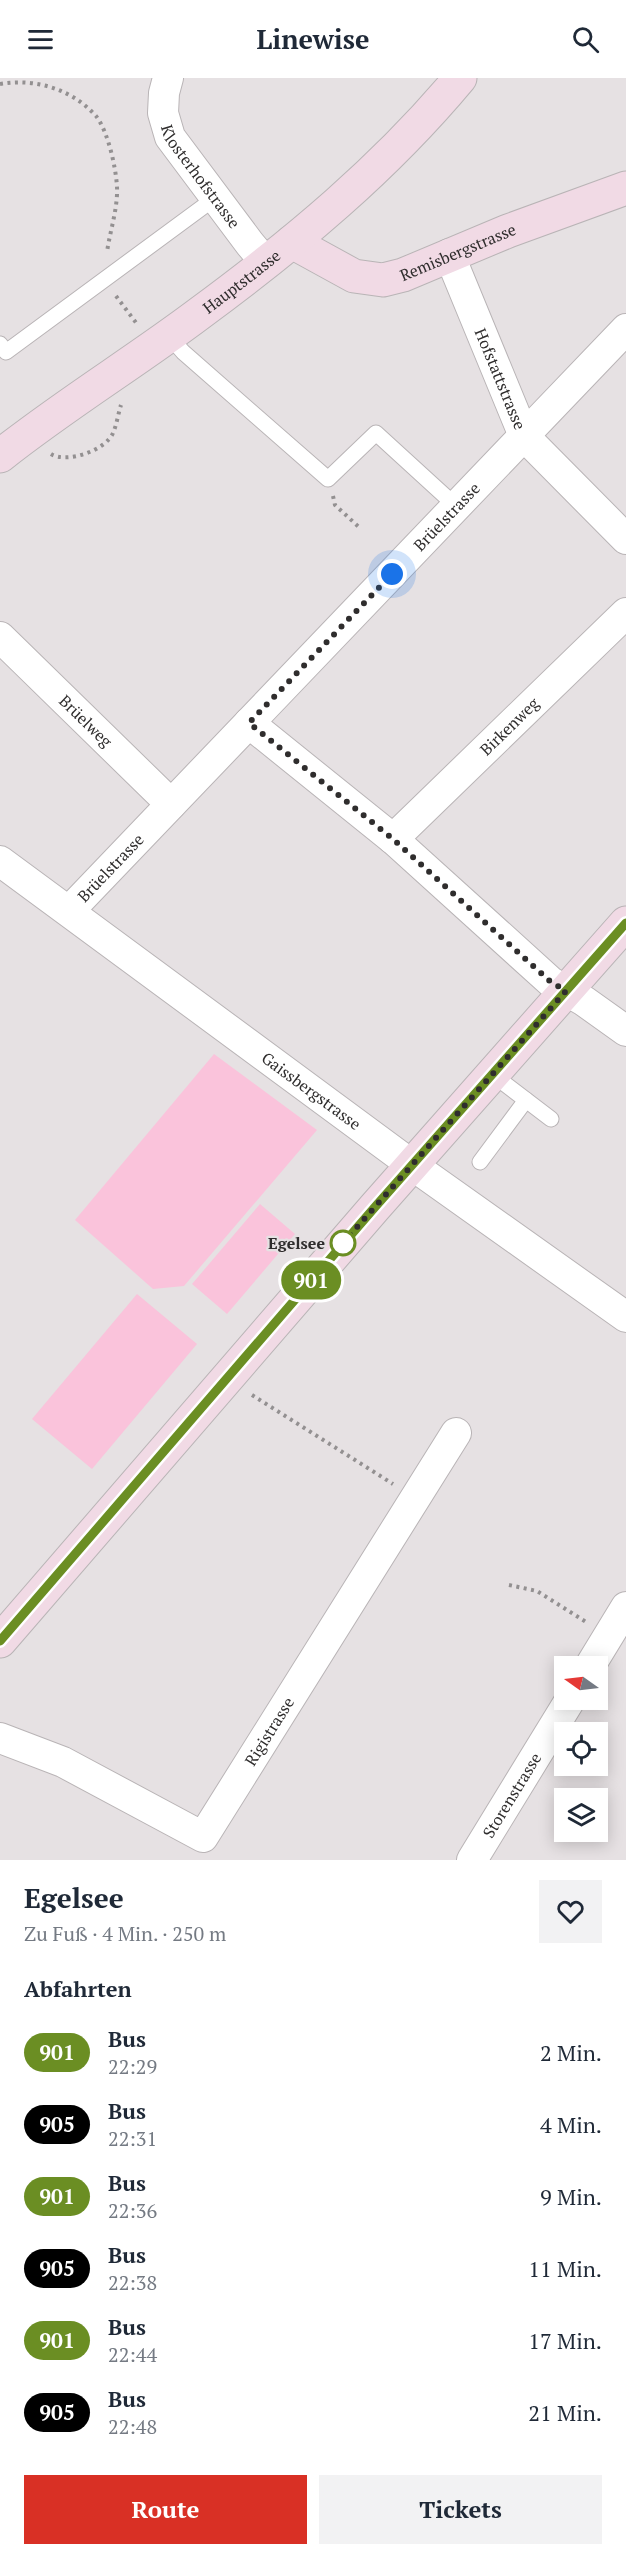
<!DOCTYPE html>
<html lang="de">
<head>
<meta charset="utf-8">
<style>
	body { margin:0; font-family:"PT Serif",serif; background:#f2f2f3; color:#1f2937; height:100vh; display:flex; flex-direction:column; font-size:22px; white-space:nowrap }
	* { box-sizing:border-box; margin:0 }
	p { font-size:20px; color:#747a83 }
	.icon { flex:none; width:33px; height:33px; fill:none; stroke:currentColor; stroke-width:2; stroke-linecap:round; stroke-linejoin:round }
	.map { position:relative; height:1782px; overflow:hidden }
	.drawer { display:flex; flex-direction:column; background:#fff; flex:1 }
	.drawer>* { flex:none }
	.badge { padding:0 12px; border-radius:20px; font-size:21px; line-height:39px }
	.needle { width:39px; rotate:284deg }
	.tools { position:absolute; left:554px; top:1578px; display:grid; gap:12px }
	.tools a { display:grid; place-items:center; width:54px; height:54px; border-radius:0px; background:#fff; box-shadow:0 3px 15px #0003; font-size:30px }
	.you { position:absolute; width:30px; height:30px; margin:-15px; border:4px solid #fff; border-radius:50%; background:#1a73e8; box-shadow:0 0 0 9px #1a73e833 }
	.map>.badge { position:absolute; translate:-50% -50%; box-shadow:0 0 0 3px #fff }
	h2 { padding:0 24px; font-size:22px; line-height:54px }
	.round { display:grid; place-items:center; flex:none; width:63px; height:63px; border-radius:0px; background:#f2f2f3 }
	.head { display:flex; align-items:center; justify-content:space-between; height:102px; padding:0 24px }
	h1 { font-size:28px; font-weight:700; line-height:45px }
	.primary-button { display:flex; gap:12px; margin-top:auto; padding:12px 24px }
	.primary-button a { flex:1; height:69px; border-radius:0px; background:#d93025; color:#fff; font-size:24px; font-weight:700; line-height:69px; text-align:center }
	.primary-button a+a { background:#f2f2f3; color:#1f2937 }
	ul { padding:0; list-style:none }
	li { display:flex; align-items:center; gap:18px; height:72px; padding:0 24px }
	li div { flex:1 }
	li b { display:block; font-size:22px }
	li em { font-style:normal }
	li .badge { min-width:66px; font-weight:700; text-align:center }
	header { display:flex; justify-content:space-between; align-items:center; height:78px; padding:0 24px; background:#fff; font-size:27px; font-weight:700 }
	.map>svg:first-child { display:block }
	.green { fill:#fac3db }
	.lines { fill:none; stroke-linecap:round; stroke-linejoin:round }
	.lane-casing { stroke:#b9b4b6; stroke-width:17 }
	.street-casing { stroke:#b9b4b6; stroke-width:32 }
	.secondary-casing { stroke:#b9b4b6; stroke-width:35 }
	.path { stroke:#939091; stroke-width:4; stroke-dasharray:3 4.5; stroke-linecap:butt }
	.lane { stroke:#fff; stroke-width:15 }
	.street { stroke:#fff; stroke-width:30 }
	.secondary { stroke:#f1dae5; stroke-width:33 }
	.line-casing { stroke:#fff; stroke-width:14 }
	.line { stroke:#6b8e23; stroke-width:9 }
	.walk { stroke:#2f2d2d; stroke-width:6; stroke-dasharray:0 10.8 }
	.stop-dot { fill:#fff; stroke:#6b8e23; stroke-width:3 }
	.labels { text-anchor:middle; dominant-baseline:central; stroke-width:4.5; stroke-linejoin:round; paint-order:stroke }
	.street-label { font-size:16px; fill:#2f2d2d; stroke:#e6e1e3 }
	.stop-label { font-size:16px; font-weight:bold; fill:#2f2d2d; stroke:#e6e1e3; text-anchor:end }
</style>
</head>
<body>
<header><svg class="icon" aria-label="menu" viewBox="0 0 24 24"><path d="M4 6h16M4 12h16M4 18h16"/></svg>Linewise<svg class="icon" aria-label="search" viewBox="0 0 24 24"><circle cx="10" cy="10" r="6"/><path d="M15 15l6 6"/></svg></header>
<div class="map">
<svg width="626" height="1782" viewBox="0 0 626 1782">
	<rect width="100%" height="100%" fill="#e6e1e3"/>
	<!-- green -->
	<g class="green">
		<polygon points="214,976 317,1052 184,1208 153,1211 75,1142"/>
		<polygon points="260,1126 295,1156 227,1236 192,1206"/>
		<polygon points="137,1216 197,1266 92,1391 32,1341"/>
	</g>
	<g class="lines">
		<!-- lane casing -->
		<g class="lane-casing">
			<g id="lane">
				<polyline points="169,258 183,274 328,401 376,355 457,429"/>
				<polyline points="0,266 6,274 215,120"/>
				<polyline points="492,996 551,1041"/>
				<polyline points="480,1084 526,1022"/>
			</g>
		</g>
		<!-- street casing -->
		<g class="street-casing">
			<g id="street">
				<path id="s1" d="M168,0l-4,15 -1,20 7,24 80,107 16,19"/>
				<path id="s2" d="M449,176l75,182 102,103"/>
				<path id="s3" d="M0,559l171,167"/>
				<polyline points="249,645 393,761 551,904 584,923 626,953"/>
				<path id="s4" d="M393,761l233,-226"/>
				<path id="s5" d="M0,783l412,304 214,152"/>
				<path id="s6" d="M69,833l557,-582"/>
				<polyline points="590,1588 626,1529"/>
				<path id="s7" d="M0,1660l63,24 140,75 253,-404"/>
				<path id="s8" d="M472,1782l98,-160"/>
			</g>
		</g>
		<!-- secondary casing -->
		<g class="secondary-casing">
			<g id="secondary">
				<path id="s9" d="M292,164l62,34 29,4 20,-5 105,-44 118,-43"/>
				<path id="s10" d="M0,378c64,-51 135,-94 200,-143 95,-70 185,-145 260,-235"/>
				<polyline points="0,1563 375,1129 626,845"/>
			</g>
		</g>
		<!-- path -->
		<g class="path">
			<path d="M0,6c35,-6 72,5 96,32 12,15 20,52 21,71 1,21 -7,44 -10,65"/>
			<polyline points="116,218 137,246"/>
			<path d="M51,376c16,10 55,-4 62,-21 4,-9 5,-19 8,-28"/>
			<polyline points="333,418 335,427 361,451"/>
			<polyline points="252,1317 393,1406"/>
			<polyline points="509,1507 537,1513 586,1544"/>
		</g>
		<!-- lane -->
		<use href="#lane" class="lane"/>
		<!-- street -->
		<use href="#street" class="street"/>
		<!-- secondary -->
		<use href="#secondary" class="secondary"/>
	</g>
	<g class="lines">
		<!-- line casing -->
		<g class="line-casing">
			<polyline id="line" points="0,1563 375,1129 626,845"/>
		</g>
		<!-- line -->
		<use href="#line" class="line"/>
		<!-- walk -->
		<polyline class="walk" points="343,1165 566,913 551,904 393,761 249,645 392,496"/>
	</g>
	<!-- markers -->
	<circle class="stop-dot" cx="343" cy="1165" r="12"/>
	<g class="labels">
		<!-- street labels -->
		<g class="street-label">
			<text stroke="none"><textPath href="#s1" startOffset="110">Klosterhofstrasse</textPath></text>
			<text stroke="none"><textPath href="#s9" startOffset="180">Remisbergstrasse</textPath></text>
			<text stroke="none"><textPath href="#s10" startOffset="298">Hauptstrasse</textPath></text>
			<text stroke="none"><textPath href="#s2" startOffset="135">Hofstattstrasse</textPath></text>
			<text stroke="none"><textPath href="#s6" startOffset="546">Brüelstrasse</textPath></text>
			<text stroke="none"><textPath href="#s3" startOffset="120">Brüelweg</textPath></text>
			<text stroke="none"><textPath href="#s4" startOffset="162">Birkenweg</textPath></text>
			<text stroke="none"><textPath href="#s6" startOffset="60">Brüelstrasse</textPath></text>
			<text stroke="none"><textPath href="#s5" startOffset="387">Gaissbergstrasse</textPath></text>
			<text stroke="none"><textPath href="#s7" startOffset="351">Rigistrasse</textPath></text>
			<text stroke="none"><textPath href="#s8" startOffset="76">Storenstrasse</textPath></text>
		</g>
		<!-- stop labels -->
		<g class="stop-label">
			<text x="325" y="1165">Egelsee</text>
		</g>
	</g>
</svg>
<div class="tools">
<a><svg class="needle" viewBox="-14 -14 28 28"><path d="M0-13l5 13h-10z" fill="#e53935"/><path d="M0 13l5-13h-10z" fill="#747a83"/></svg></a>
<a><svg class="icon" aria-label="locate" viewBox="0 0 24 24"><circle cx="12" cy="12" r="6"/><path d="M12 2v4M12 18v4M2 12h4M18 12h4"/></svg></a>
<a><svg class="icon" aria-label="layers" viewBox="0 0 24 24"><path d="M12 4l9 5-9 5-9-5zM3 14l9 5 9-5"/></svg></a>
</div>
<div class="you" style="left:392px;top:496px"></div>
<b class="badge" style="left:311px;top:1202px;background:#6b8e23;color:#fff">901</b>
</div>
<section class="drawer">
<div class="head"><div><h1>Egelsee</h1><p>Zu Fuß · 4 Min. · 250 m</p></div><a class="round"><svg class="icon" aria-label="heart" viewBox="0 0 24 24"><path d="M12 20l-8-8c-3-5 5-10 8-4 3-6 11-1 8 4z"/></svg></a></div>
<h2>Abfahrten</h2>
<ul>
<li><span class="badge" style="background:#6b8e23;color:#fff">901</span><div><b>Bus</b><p>22:29</p></div><em>2 Min.</em></li>
<li><span class="badge" style="background:#000;color:#fff">905</span><div><b>Bus</b><p>22:31</p></div><em>4 Min.</em></li>
<li><span class="badge" style="background:#6b8e23;color:#fff">901</span><div><b>Bus</b><p>22:36</p></div><em>9 Min.</em></li>
<li><span class="badge" style="background:#000;color:#fff">905</span><div><b>Bus</b><p>22:38</p></div><em>11 Min.</em></li>
<li><span class="badge" style="background:#6b8e23;color:#fff">901</span><div><b>Bus</b><p>22:44</p></div><em>17 Min.</em></li>
<li><span class="badge" style="background:#000;color:#fff">905</span><div><b>Bus</b><p>22:48</p></div><em>21 Min.</em></li>
</ul>
<div class="primary-button"><a>Route</a><a>Tickets</a></div>
</section>
</body>
</html>
